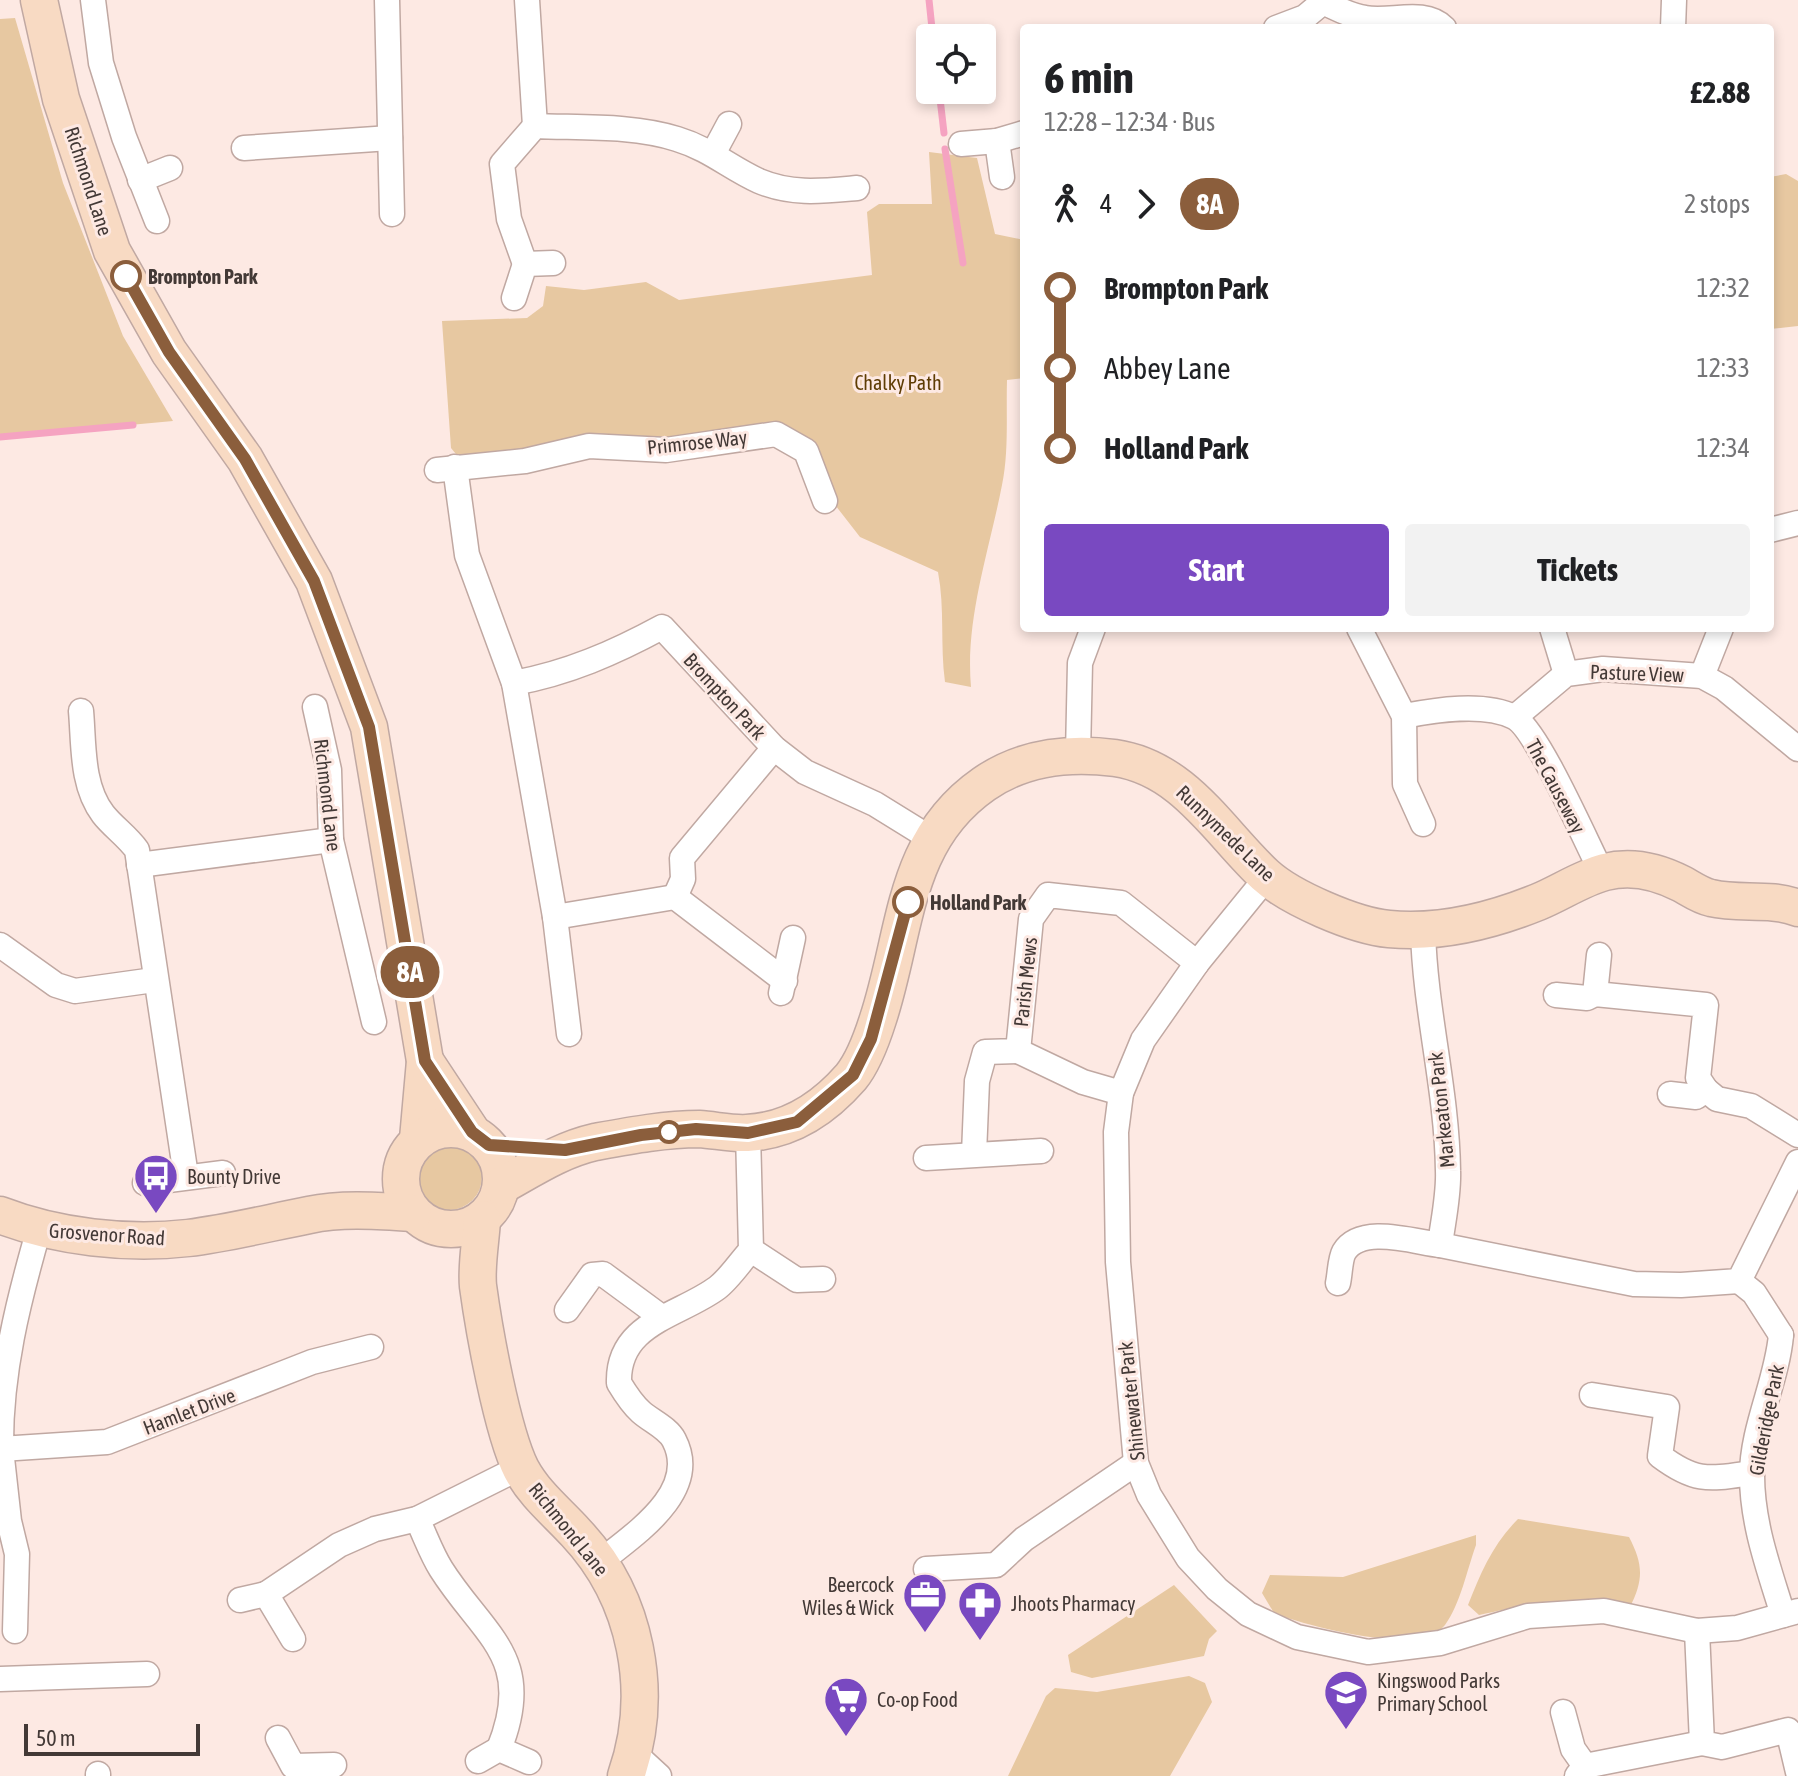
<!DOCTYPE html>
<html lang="en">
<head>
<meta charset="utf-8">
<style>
	body { margin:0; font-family:"Asap Condensed",sans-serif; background:#f2f2f2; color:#202124; height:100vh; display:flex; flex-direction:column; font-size:30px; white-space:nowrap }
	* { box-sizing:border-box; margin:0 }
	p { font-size:26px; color:#757577 }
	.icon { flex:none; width:44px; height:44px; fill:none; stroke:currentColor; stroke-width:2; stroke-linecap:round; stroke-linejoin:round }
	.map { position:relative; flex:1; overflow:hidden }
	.drawer { position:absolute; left:1020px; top:24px; width:754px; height:608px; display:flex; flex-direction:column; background:#fff; border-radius:8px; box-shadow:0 4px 12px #0003 }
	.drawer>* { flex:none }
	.badge { padding:0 16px; border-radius:26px; font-size:28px; line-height:52px }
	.tools { position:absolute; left:916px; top:24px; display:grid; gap:16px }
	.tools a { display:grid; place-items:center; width:80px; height:80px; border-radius:8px; background:#fff; box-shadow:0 4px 12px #0003; font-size:40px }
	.scale { position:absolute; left:24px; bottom:20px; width:176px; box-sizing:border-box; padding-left:8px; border:4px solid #433936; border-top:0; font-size:22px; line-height:28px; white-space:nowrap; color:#433936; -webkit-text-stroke:6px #fde9e3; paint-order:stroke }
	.map>.badge { position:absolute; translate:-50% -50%; box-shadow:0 0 0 4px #fff }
	.legs { display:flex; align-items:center; gap:12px; height:88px; padding:0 24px; font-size:26px }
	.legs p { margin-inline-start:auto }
	.head { display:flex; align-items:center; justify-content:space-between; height:136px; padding:0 24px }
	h1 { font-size:44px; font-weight:700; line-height:60px }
	.action { display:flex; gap:16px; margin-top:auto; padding:16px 24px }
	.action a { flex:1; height:92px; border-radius:8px; background:#7949c1; color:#fff; font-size:32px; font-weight:700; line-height:92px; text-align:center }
	.action a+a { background:#f2f2f2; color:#202124 }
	ul { padding:0 24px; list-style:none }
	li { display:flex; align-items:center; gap:28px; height:80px; font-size:30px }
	li i { display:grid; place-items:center; width:12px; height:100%; margin:0 10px; background:currentColor }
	li i::after { content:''; width:20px; height:20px; margin:-10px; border:6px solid; border-radius:50%; background:#fff }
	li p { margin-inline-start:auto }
	li:first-child i { background:linear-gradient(#0000 50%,currentColor 0) }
	li:last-child i { background:linear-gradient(currentColor 50%,#0000 0) }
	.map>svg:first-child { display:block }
	.green { fill:#e7c8a1 }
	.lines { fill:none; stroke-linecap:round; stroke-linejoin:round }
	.stream { stroke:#f5a3c1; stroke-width:7 }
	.street-casing { stroke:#c0a8a2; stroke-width:27 }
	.secondary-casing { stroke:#c0a8a2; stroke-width:39 }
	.street { stroke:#fff; stroke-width:24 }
	.secondary { stroke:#f8dac3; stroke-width:36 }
	.line-1-casing { stroke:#fff; stroke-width:18 }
	.line-1 { stroke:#8b5e3c; stroke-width:12 }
	.stop-1-dot { fill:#fff; stroke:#8b5e3c; stroke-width:4 }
	.labels { text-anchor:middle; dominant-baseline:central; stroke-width:6; stroke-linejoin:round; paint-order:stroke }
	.street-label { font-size:20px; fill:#433936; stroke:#fde9e3 }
	.stop-label { font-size:20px; font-weight:bold; fill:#433936; stroke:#fde9e3; text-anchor:start }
	.park-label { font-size:20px; fill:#5f3d04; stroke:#fde9e3 }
	.poi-label { font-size:20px; fill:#433936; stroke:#fde9e3; text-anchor:start }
</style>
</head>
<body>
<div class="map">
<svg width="1798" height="1776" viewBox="0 0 1798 1776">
	<rect width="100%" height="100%" fill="#fde9e3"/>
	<!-- green -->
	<g class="green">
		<polygon points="15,18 63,183 123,336 173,421 0,437 0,19"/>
		<path d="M929,152l48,6 18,76 29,6v138l-17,2c-1,34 2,72 -5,105 -13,67 -37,134 -31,202l-26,-5c-5,-37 0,-73 -7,-110l-78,-35 -84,-108 -316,30 -9,-11 -9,-127 85,-3 16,-12 3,-20 38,4 62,-8 33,18 193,-25 -5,-63 12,-8h53z"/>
		<polygon points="1786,174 1798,181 1798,326 1770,329 1770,177"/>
		<circle cx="449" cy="1177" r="33"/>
		<path d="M1518,1519l111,18c14,27 15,42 1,70 -64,-11 -89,-6 -151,8l-11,-10c13,-33 25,-61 50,-86z"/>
		<path d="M1476,1535v10c-9,25 -16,60 -31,80 -24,32 -139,1 -171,-12l-12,-20 8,-18 73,2z"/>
		<polygon points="1174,1585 1217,1631 1209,1639 1204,1656 1092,1678 1071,1672 1068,1655"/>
		<polygon points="1189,1676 1205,1683 1212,1702 1170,1776 1008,1776 1046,1696 1055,1688 1097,1692"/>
	</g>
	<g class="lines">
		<!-- stream -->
		<g class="stream">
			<polyline points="929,0 933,38"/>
			<polyline points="939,90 944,133"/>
			<polyline points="945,149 963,263"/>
			<polyline points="0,437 133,425"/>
		</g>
		<!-- street casing -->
		<g class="street-casing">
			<g id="street">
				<polyline points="93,0 101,63 124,137 157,221"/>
				<polyline points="387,0 392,214"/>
				<polyline points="527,0 535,126"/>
				<path d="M1323,2c13,6 27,14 42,16 25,5 59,-10 79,10"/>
				<polyline points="1276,28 1305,17 1323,2"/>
				<polyline points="1673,28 1674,0"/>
				<polyline points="997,141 1002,177"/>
				<polyline points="961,144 997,141 1024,133"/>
				<polyline points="244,148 390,138"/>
				<polyline points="714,152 729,124"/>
				<polyline points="140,180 170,168"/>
				<path d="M525,264l-16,-45 -7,-55 33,-38c45,2 98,-1 142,13 33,10 53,29 82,42 33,14 64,10 98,7"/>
				<polyline points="514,298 525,264 553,263"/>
				<polyline points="455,467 467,555 514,683 555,917 569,1034"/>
				<polyline points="437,470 525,461 589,446 666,450 776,434 806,451 825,501"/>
				<polyline points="1770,530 1798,523"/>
				<polyline points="1359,628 1404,716 1405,784 1423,824"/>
				<polyline points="1552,628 1566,674"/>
				<polyline points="1702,676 1721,628"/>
				<path d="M514,683c54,-10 100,-30 148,-56l112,121 31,24 70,32 55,34"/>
				<polyline points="315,707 329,770 331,840 374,1022"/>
				<path d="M81,711c3,33 0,74 22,103 9,12 24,22 34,36l49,326"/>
				<path d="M1404,716c31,-6 80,-14 110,1 23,12 73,127 88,156"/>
				<polyline points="1515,717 1566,674 1603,669 1702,676 1724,688 1798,749"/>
				<polyline points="1078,754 1080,663 1093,628"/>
				<polyline points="139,865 331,840"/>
				<polyline points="1267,877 1197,963 1143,1040 1121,1093 1116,1132 1118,1262 1136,1463 1149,1495 1188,1558 1217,1589 1248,1614 1297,1637 1368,1652 1440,1643 1528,1616 1604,1611 1697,1631 1737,1628 1798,1611"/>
				<polyline points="675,897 683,879 682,858 774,748"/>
				<polyline points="555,917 675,897 785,981"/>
				<path d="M1423,931c2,80 24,159 25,240 1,24 -5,50 -8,74l194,39 47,1 58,-4 59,-119"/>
				<polyline points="0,945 56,985 75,991 154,980"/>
				<polyline points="781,993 793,938"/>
				<polyline points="1595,994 1599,955"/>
				<polyline points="1556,995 1587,998 1595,994 1706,1005 1698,1078 1706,1090"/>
				<polyline points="1018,1051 1083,1082 1121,1093"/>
				<polyline points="1670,1094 1696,1097 1706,1090 1717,1099 1751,1106 1798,1135"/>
				<polyline points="974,1154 977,1081 985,1052 1018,1051 1031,919 1048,895 1121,903 1197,963"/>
				<polyline points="926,1158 1041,1151"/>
				<polyline points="145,1183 223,1173"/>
				<path d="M39,1229c-21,73 -39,144 -38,220l106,-7 205,-80 59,-15"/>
				<polyline points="751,1250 797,1280 823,1279"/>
				<polyline points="1739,1281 1754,1293 1781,1335"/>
				<path d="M1338,1283c2,-9 2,-24 6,-31 17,-28 70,-10 96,-7"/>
				<polyline points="567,1310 592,1275 603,1274 660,1316"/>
				<path d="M1781,1335c-4,46 -29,93 -29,140 0,49 17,94 31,140"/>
				<path d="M1592,1395l75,12 -7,49c36,27 49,23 92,17"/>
				<polyline points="1,1449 9,1521 17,1554 15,1631"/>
				<path d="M417,1519c8,16 14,34 24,50 43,68 95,88 58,180"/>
				<path d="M600,1562c33,-27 101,-70 74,-122 -6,-12 -23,-19 -33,-28 -9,-8 -16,-19 -22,-29 -2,-60 60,-67 98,-95 12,-9 23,-26 34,-38l-3,-117"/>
				<polyline points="926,1569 996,1565 1024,1539 1136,1463"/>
				<polyline points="266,1594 339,1545 375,1529 417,1519 521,1467"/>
				<polyline points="240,1600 266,1594 293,1639"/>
				<polyline points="1697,1631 1702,1743 1722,1747 1788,1730 1798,1772"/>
				<polyline points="0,1679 147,1674"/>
				<polyline points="1563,1712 1573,1749 1585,1766 1577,1776"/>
				<polyline points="278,1738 293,1766 334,1765"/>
				<polyline points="634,1753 659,1776"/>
				<polyline points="478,1761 499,1749 529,1762"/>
				<polyline points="1585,1766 1702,1743"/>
				<polyline points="98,1776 98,1774"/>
			</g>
		</g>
		<!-- secondary casing -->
		<g class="secondary-casing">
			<g id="secondary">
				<polyline points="39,0 61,99 112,251 169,352 245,459 314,581 369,727 425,1061 418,1139"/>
				<polyline points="425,1061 472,1132"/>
				<circle cx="451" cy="1179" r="50"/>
				<path d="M501,1186c31,-17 59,-36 94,-44 33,-6 70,-13 104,-13 16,1 33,5 48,4 42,-2 77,-25 104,-56 13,-16 21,-39 27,-58 29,-88 24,-178 106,-235 39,-27 86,-32 131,-26 69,10 104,74 150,117 25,23 90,51 124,54 52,5 102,-8 149,-27 22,-9 44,-24 67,-30 27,-7 52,-1 77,12 9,5 19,12 29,14 29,7 58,-1 87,10"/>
				<path d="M0,1215c57,22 127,30 188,23 41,-5 80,-15 121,-23 34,-7 70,-4 104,-2"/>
				<path d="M482,1219c-1,21 -6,46 -4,67 6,44 24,145 43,183 14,26 36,43 55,64 61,65 79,160 50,243"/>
			</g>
		</g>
		<!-- street -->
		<use href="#street" class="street"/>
		<!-- secondary -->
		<use href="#secondary" class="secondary"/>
	</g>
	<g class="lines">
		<!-- line-1 casing -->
		<g class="line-1-casing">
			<polyline id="line-1" points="126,276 169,352 245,459 314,581 369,727 425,1061 472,1132 489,1145 565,1150 641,1135 696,1129 748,1133 797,1122 853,1075 871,1039 908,902"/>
		</g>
		<!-- line-1 -->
		<use href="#line-1" class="line-1"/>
	</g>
	<!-- icons -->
	<defs>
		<g id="bus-pin" transform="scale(2.3)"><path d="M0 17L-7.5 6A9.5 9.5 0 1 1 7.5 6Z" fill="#7949c1" stroke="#fde9e3"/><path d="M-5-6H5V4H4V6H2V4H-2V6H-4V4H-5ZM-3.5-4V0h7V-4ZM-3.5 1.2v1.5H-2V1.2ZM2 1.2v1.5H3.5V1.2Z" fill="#fff"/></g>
		<g id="office-pin" transform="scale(2.3)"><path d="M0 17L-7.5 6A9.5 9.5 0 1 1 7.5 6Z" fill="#7949c1" stroke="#fde9e3"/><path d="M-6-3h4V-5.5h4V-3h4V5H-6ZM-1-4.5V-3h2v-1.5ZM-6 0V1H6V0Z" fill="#fff"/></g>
		<g id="pharmacy-pin" transform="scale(2.3)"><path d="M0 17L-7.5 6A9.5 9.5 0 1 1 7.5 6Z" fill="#7949c1" stroke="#fde9e3"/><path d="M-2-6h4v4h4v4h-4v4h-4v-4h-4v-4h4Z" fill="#fff"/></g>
		<g id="school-pin" transform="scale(2.3)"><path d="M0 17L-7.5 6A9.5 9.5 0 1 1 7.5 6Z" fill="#7949c1" stroke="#fde9e3"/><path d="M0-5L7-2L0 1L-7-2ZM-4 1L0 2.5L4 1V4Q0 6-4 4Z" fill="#fff"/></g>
		<g id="supermarket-pin" transform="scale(2.3)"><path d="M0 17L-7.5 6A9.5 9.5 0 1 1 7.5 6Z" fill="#7949c1" stroke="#fde9e3"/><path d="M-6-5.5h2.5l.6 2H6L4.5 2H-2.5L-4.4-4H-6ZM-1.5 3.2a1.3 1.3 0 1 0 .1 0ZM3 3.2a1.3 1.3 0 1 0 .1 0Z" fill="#fff"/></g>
	</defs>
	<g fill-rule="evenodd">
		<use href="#bus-pin" x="156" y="1176"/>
		<use href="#office-pin" x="925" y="1595"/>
		<use href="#pharmacy-pin" x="980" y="1603"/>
		<use href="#school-pin" x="1346" y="1692"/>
		<use href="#supermarket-pin" x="846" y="1699"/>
	</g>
	<!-- markers -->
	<g class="stop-1-dot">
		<circle cx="126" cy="276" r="14"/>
		<circle cx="908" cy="902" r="14"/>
		<circle cx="669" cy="1132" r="10"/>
	</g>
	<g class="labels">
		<!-- street labels -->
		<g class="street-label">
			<text transform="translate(89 181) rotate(72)">Richmond Lane</text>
			<text transform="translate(697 442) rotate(-6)">Primrose Way</text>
			<text transform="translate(1637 673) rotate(2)">Pasture View</text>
			<text transform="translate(725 696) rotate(47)">Brompton Park</text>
			<text transform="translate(1556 786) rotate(62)">The Causeway</text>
			<text transform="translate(328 795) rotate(83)">Richmond Lane</text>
			<text transform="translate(1226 833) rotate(44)">Runnymede Lane</text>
			<text transform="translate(1025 982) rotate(-84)">Parish Mews</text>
			<text transform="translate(1441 1110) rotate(-96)">Markeaton Park</text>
			<text transform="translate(107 1234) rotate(4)">Grosvenor Road</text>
			<text transform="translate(1131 1401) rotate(-96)">Shinewater Park</text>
			<text transform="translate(189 1411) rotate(-21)">Hamlet Drive</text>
			<text transform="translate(1766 1420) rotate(-79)">Gilderidge Park</text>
			<text transform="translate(569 1529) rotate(51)">Richmond Lane</text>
		</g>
		<!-- stop labels -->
		<g class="stop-label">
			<text x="148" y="276">Brompton Park</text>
			<text x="930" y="902">Holland Park</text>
		</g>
		<!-- park labels -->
		<g class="park-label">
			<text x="898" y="382">Chalky Path</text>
		</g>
		<!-- poi labels -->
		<g class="poi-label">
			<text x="187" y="1176">Bounty Drive</text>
			<text x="894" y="1584" text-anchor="end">Beercock<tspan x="894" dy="23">Wiles &amp; Wick</tspan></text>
			<text x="1011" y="1603">Jhoots Pharmacy</text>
			<text x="1377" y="1680">Kingswood Parks<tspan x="1377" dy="23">Primary School</tspan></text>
			<text x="877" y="1699">Co-op Food</text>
		</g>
	</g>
</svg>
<div class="tools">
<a><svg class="icon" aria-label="locate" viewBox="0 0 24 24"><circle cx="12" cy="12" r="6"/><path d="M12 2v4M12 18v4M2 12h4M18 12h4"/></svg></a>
</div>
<div class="scale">50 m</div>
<b class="badge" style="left:410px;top:972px;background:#8b5e3c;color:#fff">8A</b>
<section class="drawer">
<div class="head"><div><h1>6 min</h1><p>12:28 – 12:34 · Bus</p></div><b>£2.88</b></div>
<div class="legs"><svg class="icon" aria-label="walk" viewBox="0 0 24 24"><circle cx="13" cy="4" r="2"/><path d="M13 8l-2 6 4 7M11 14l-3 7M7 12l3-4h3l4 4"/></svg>4<svg class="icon" aria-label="forward" viewBox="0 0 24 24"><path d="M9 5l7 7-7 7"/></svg><b class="badge" style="background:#8b5e3c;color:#fff">8A</b><p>2 stops</p></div>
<ul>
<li><i style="color:#8b5e3c"></i><b>Brompton Park</b><p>12:32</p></li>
<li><i style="color:#8b5e3c"></i><span>Abbey Lane</span><p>12:33</p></li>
<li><i style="color:#8b5e3c"></i><b>Holland Park</b><p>12:34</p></li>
</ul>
<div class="action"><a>Start</a><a>Tickets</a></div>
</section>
</div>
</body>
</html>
